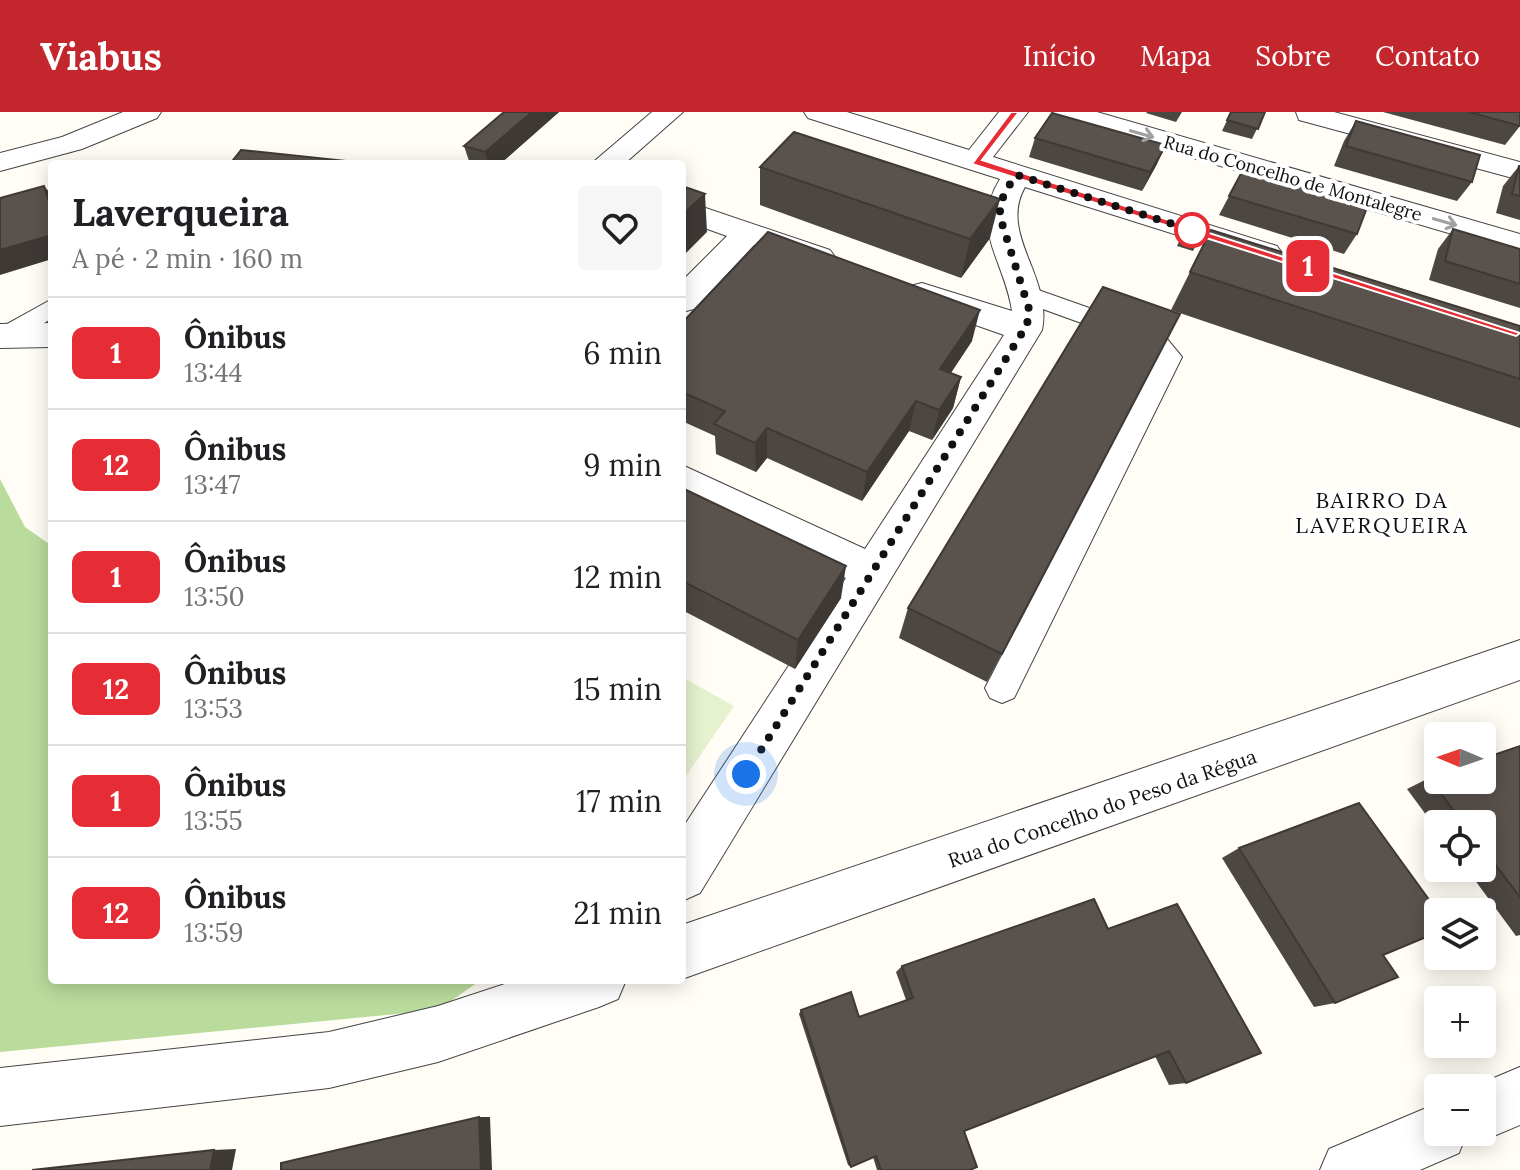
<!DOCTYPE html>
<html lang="pt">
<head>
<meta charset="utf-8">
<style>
	body { margin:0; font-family:Lora,serif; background:#f6f6f6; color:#202124; height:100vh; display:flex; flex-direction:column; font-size:30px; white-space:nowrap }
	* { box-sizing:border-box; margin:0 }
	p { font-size:26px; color:#757577 }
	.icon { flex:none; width:44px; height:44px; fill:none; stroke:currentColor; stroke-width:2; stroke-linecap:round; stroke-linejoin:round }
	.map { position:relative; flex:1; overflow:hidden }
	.side { position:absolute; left:48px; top:48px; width:638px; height:824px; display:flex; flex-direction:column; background:#fff; border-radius:8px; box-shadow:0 4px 20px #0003 }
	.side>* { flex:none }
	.badge { padding:0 16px; border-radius:12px; font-size:28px; line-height:52px }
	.needle { width:52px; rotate:272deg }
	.buttons { position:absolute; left:1424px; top:610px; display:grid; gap:16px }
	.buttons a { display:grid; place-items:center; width:72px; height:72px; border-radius:8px; background:#fff; box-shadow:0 4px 20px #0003; font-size:40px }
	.you { position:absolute; width:40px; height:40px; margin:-20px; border:6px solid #fff; border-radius:50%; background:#1a73e8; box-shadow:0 0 0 12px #1a73e833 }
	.map>.badge { position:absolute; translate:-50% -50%; box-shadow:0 0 0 4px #fff }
	.round { display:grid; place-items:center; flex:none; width:84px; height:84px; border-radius:8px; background:#f6f6f6 }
	.headline { display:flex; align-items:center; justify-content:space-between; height:136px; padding:0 24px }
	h1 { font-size:38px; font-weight:700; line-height:60px }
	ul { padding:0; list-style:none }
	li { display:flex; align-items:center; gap:24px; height:112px; padding:0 24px; border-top:2px solid #e0e0e0 }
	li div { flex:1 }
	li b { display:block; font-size:30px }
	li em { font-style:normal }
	li .badge { min-width:88px; font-weight:700; text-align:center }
	header { display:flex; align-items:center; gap:48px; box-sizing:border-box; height:112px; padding:0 40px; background:#c4262e; color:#fff }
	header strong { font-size:38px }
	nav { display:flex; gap:44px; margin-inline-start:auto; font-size:28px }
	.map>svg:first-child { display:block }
	.forest { fill:#b9dc9c }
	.pitch { fill:#e6f2cf }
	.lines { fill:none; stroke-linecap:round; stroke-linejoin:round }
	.service-casing { stroke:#444; stroke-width:2 }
	.minor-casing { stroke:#444; stroke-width:2 }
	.service { fill:#fff; fill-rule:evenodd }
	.minor { fill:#fff; fill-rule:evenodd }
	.wall { fill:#4d4742 }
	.shaded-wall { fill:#3f3936 }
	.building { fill:#5a524d; stroke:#3f3936; stroke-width:2 }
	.oneway { stroke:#a0a0a0 }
	.line { fill:#e62c34; stroke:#fff; stroke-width:2 }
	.walk { stroke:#111; stroke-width:8; stroke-dasharray:0 14.4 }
	.stop-dot { fill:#fff; stroke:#e62c34; stroke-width:4 }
	.labels { text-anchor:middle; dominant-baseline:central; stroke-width:8; stroke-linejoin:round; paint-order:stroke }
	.far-street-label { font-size:18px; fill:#111; stroke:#fff }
	.street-label { font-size:20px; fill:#111; stroke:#fff }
	.neighbourhood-label { font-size:22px; letter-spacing:2px; fill:#111; stroke:#fff }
</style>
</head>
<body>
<header>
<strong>Viabus</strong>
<nav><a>Início</a><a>Mapa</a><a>Sobre</a><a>Contato</a></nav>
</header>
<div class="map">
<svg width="1520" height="1058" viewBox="0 0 1520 1058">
	<rect width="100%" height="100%" fill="#fffdf5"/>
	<!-- forest -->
	<polygon class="forest" points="0,367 25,415 52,434 52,868 481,868 438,898 0,940"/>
	<!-- pitch -->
	<polygon class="pitch" points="682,565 734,594 682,670"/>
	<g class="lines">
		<!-- service casing -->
		<g class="service-casing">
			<g id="service">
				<polygon points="1024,173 1163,222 1182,245 1014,586 1002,591 990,586 985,576 1156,246 1145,234 1015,187 1012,181"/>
				<polygon points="52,187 52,206 15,230 0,231 0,216"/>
			</g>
		</g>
		<!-- minor casing -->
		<g class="minor-casing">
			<g id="minor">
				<polygon points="123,0 161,0 157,6 82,37 0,59 0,41 62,25"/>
				<polygon points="652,0 683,0 624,52 591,52"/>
				<path d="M804,0h43l122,38 30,-38h29l-35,45 284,89 5,7 -5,7 -11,3 -241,-76c-27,47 28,90 17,143l-342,563 -18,8v-72l164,-251 -164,-81v-32l183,84 139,-214 -94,-33 -5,-8 5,-8 12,-3 90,28c-7,-50 -43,-82 -12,-132l-192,-61z"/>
				<polygon points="1053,0 1097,0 1520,122 1520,142 1057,6"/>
				<polygon points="1296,0 1334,0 1520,50 1520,68 1299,8"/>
				<polygon points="682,88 830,138 835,145 830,152 819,155 754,133 694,197 682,200 682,169 727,124 682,108"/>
				<polygon points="52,211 52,235 0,236 0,212"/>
				<polygon points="1520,528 1520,568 682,867 682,813"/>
				<polygon points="517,868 626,868 618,887 599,895 438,950 329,976 0,1014 0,956 329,920 438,894"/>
				<polygon points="1520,955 1520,1013 1482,1029 1466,1023 1459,1041 1420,1058 1320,1058 1329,1037 1438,991 1438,1020 1482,1020 1482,976 1470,976"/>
			</g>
		</g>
		<!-- service -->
		<use href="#service" class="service"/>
		<!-- minor -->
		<use href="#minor" class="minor"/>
	</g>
	<!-- wall -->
	<g class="wall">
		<polygon points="504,0 559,0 500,52 470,52 464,34"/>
		<polygon points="1147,0 1182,0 1176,10 1146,1"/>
		<polygon points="1231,0 1265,0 1252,27 1222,19"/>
		<polygon points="1383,0 1520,0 1520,14 1505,33"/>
		<polygon points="1356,9 1472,70 1457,89 1334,54 1344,29"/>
		<polygon points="1035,26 1157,52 1142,79 1029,45"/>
		<polygon points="1519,54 1520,54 1520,108 1496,101 1503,74"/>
		<polygon points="760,55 990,126 961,166 760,93"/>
		<polygon points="1244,56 1357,122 1344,142 1219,103"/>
		<polygon points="1453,117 1520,137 1520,196 1429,168 1438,137"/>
		<polygon points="1184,118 1201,123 1193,139 1177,134"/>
		<polygon points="1211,118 1520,214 1520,316 1171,198"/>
		<polygon points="1180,202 987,570 899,526 908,496"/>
		<polygon points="682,211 972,229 951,261 961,265 953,296 932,328 909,319 862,389 767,346 756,360 716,342 715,324 682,309"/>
		<polygon points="682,376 841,486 795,557 682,498"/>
		<polygon points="1520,634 1520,823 1516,824 1466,756 1482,756 1482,712 1438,712 1438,719 1407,677 1429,666"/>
		<polygon points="1239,736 1383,843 1335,891 1314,895 1222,746"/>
		<polygon points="1108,817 1186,971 1169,973 1155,944 964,1019 970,1058 877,1058 873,1045 851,1055 848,1053 799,902 801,898 859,905 906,888 896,860 902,854"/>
	</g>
	<!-- shaded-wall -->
	<g class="shaded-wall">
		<polygon points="532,0 559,0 500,52 488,52 485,40"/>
		<polygon points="1166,33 1157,52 1142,79 1150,60"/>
		<polygon points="44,74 52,83 52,98"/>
		<polygon points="705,82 707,120 682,145 682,103"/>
		<polygon points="1000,87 990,126 961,166 970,127"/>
		<polygon points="52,123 52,147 0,163 0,138"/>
		<polygon points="980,198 972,229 933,287 940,257"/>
		<polygon points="961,265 953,296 932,328 939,298"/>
		<polygon points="916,289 909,319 862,389 867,360"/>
		<polygon points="767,316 767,346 756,360 755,331"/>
		<polygon points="846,454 841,486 795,557 798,528"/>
		<polygon points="479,1005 490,1005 492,1058 481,1058"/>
		<polygon points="236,1037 232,1058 210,1058 214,1038"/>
	</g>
	<!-- building -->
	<g class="building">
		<polygon points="504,0 532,0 485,40 464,34"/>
		<polygon points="1231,0 1265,0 1258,17 1227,8"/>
		<polygon points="1469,0 1520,0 1520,14"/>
		<polygon points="1052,1 1166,33 1150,60 1035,26"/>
		<polygon points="1356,9 1480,43 1472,70 1346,34"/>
		<polygon points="794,20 1000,87 970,127 760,55"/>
		<polygon points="241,38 374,52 230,52"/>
		<polygon points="1519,54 1520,54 1520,84 1512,82"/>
		<polygon points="1244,56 1368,93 1357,122 1229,84"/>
		<polygon points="44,74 52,98 52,123 0,138 0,86"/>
		<polygon points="682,74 705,82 682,103"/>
		<polygon points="1453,117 1520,137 1520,172 1445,149"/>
		<polygon points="1184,118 1201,123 1198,129 1182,124"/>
		<polygon points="1211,118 1520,214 1520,267 1190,160"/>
		<polygon points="768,120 980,198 940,257 961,265 939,298 916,289 867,360 767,316 755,331 714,312 725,299 682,280 682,211"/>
		<polygon points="1103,175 1180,202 1002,542 908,496"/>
		<polygon points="682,376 846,454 798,528 682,469"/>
		<polygon points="1520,634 1520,785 1482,735 1482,712 1464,712 1429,666 1438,662 1438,668 1482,668 1482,647"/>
		<polygon points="1359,691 1438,800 1438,820 1383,843 1398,865 1335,891 1239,736"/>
		<polygon points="1094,787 1108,817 1177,792 1261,941 1186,971 1169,939 964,1019 977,1055 970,1058 881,1058 876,1044 851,1055 801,898 851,880 859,905 913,886 902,854"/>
		<polygon points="479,1005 481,1058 281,1058 281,1051"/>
		<polygon points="214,1038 210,1058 32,1058"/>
	</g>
	<!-- one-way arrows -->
	<defs><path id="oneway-shaft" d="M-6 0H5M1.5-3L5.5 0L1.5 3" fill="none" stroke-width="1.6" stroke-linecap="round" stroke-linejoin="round" transform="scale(2)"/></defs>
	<g class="oneway">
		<use href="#oneway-shaft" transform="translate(1142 22) rotate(16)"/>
		<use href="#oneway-shaft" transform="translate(1445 110) rotate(16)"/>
	</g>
	<!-- line -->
	<polygon class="line" points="1011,0 1019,0 982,48 1520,221 1516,224 972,52"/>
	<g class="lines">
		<!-- walk -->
		<path class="walk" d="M746,662l281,-449 2,-16 -29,-92c-1,-17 7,-30 17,-42l175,55"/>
	</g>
	<!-- markers -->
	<circle class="stop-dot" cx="1192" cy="118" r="16"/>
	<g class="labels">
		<!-- far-street labels -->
		<g class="far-street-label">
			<text transform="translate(1293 66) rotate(16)">Rua do Concelho de Montalegre</text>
		</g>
		<!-- street labels -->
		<g class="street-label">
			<text transform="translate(1102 696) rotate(-19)">Rua do Concelho do Peso da Régua</text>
		</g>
		<!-- neighbourhood labels -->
		<g class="neighbourhood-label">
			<text x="1382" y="388">BAIRRO DA<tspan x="1382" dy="25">LAVERQUEIRA</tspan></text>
		</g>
	</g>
</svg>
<div class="buttons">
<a><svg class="needle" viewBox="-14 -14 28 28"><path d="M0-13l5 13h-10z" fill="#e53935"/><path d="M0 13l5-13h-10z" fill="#757577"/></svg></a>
<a><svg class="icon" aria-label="locate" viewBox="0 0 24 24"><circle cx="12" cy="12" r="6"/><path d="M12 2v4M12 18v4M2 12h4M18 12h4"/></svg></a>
<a><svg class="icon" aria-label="layers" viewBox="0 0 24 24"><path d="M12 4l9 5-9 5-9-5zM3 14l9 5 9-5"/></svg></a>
<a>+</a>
<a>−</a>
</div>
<div class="you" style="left:746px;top:662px"></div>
<b class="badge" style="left:1308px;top:154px;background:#e62c34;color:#fff">1</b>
<section class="side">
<div class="headline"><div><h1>Laverqueira</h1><p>A pé · 2 min · 160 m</p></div><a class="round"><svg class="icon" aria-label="heart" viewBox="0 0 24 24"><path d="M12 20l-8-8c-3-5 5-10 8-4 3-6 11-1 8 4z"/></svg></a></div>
<ul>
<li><span class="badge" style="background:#e62c34;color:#fff">1</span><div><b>Ônibus</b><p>13:44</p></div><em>6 min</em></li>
<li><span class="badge" style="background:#e62c34;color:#fff">12</span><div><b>Ônibus</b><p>13:47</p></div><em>9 min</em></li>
<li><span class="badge" style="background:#e62c34;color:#fff">1</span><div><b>Ônibus</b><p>13:50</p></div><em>12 min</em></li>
<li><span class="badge" style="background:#e62c34;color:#fff">12</span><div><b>Ônibus</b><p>13:53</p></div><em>15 min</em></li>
<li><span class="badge" style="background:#e62c34;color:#fff">1</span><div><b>Ônibus</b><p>13:55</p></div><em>17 min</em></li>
<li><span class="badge" style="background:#e62c34;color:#fff">12</span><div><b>Ônibus</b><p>13:59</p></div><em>21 min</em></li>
</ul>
</section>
</div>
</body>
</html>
